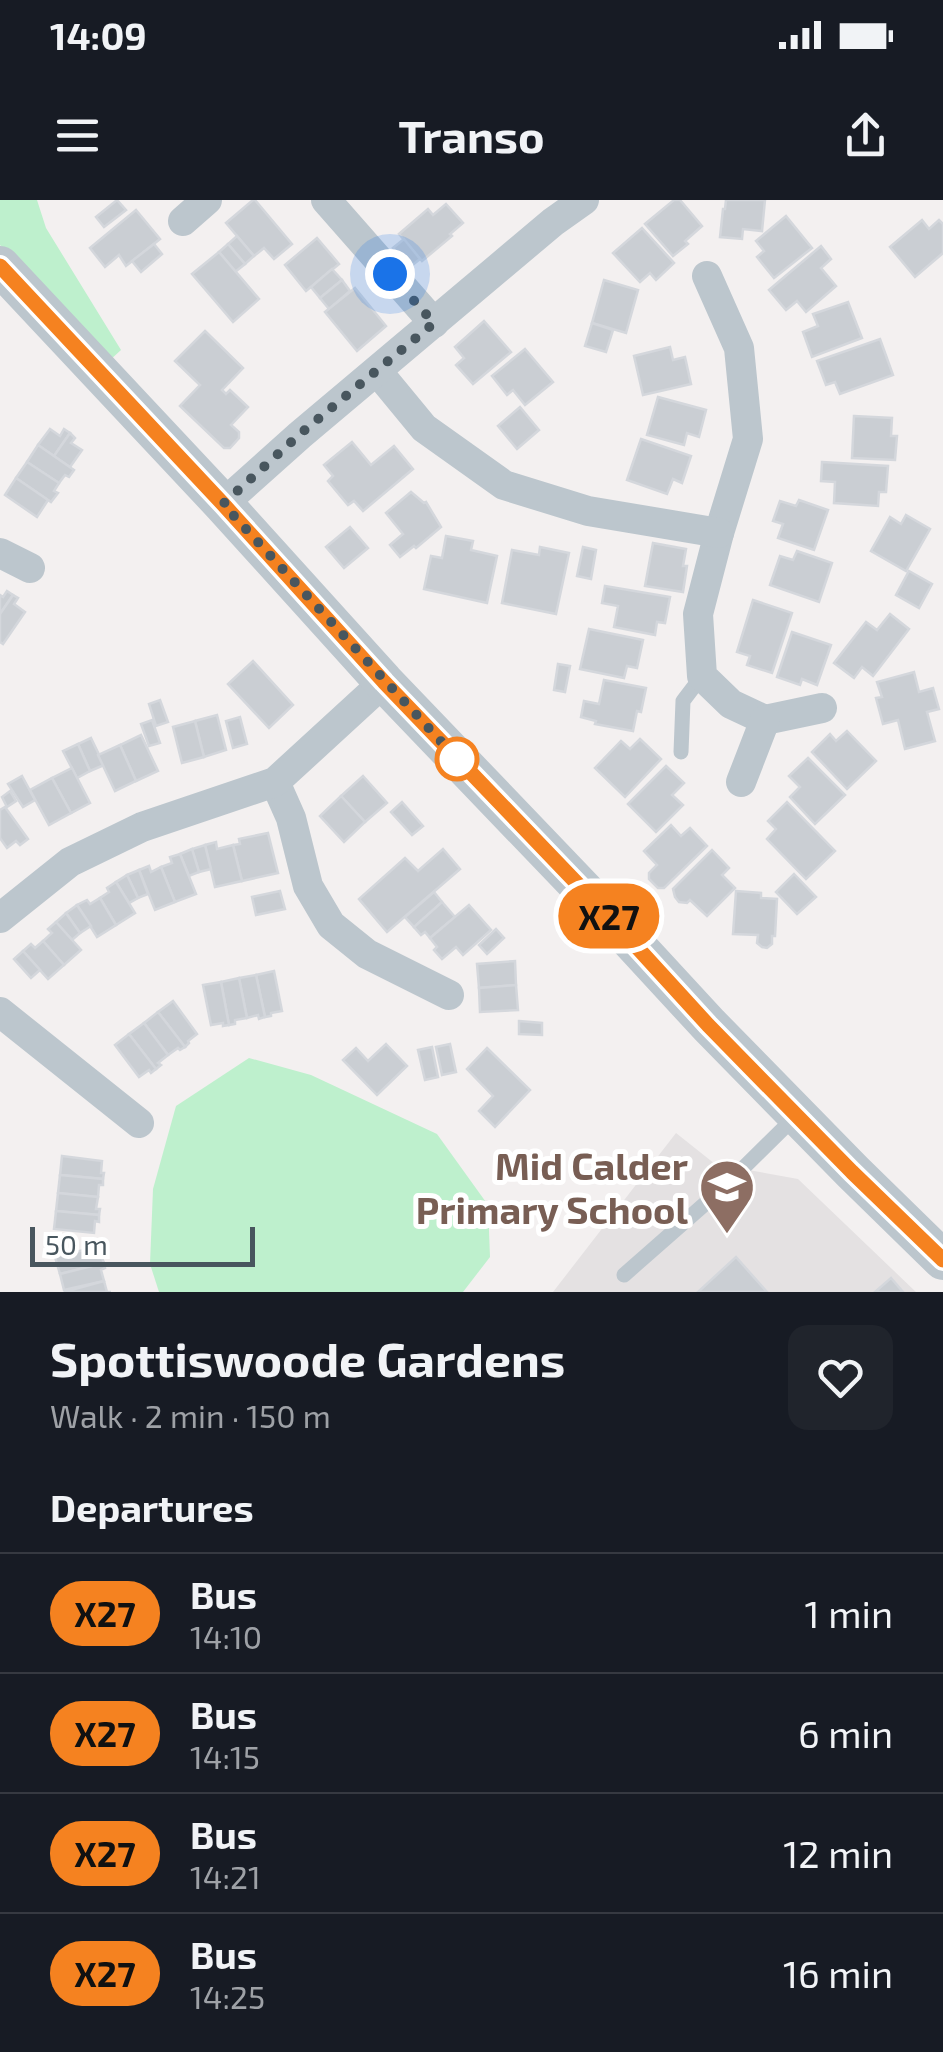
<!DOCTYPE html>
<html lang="en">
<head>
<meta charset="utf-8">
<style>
	body { margin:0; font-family:"Exo 2",sans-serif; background:#20242c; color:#f1f3f6; height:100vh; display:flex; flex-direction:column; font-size:38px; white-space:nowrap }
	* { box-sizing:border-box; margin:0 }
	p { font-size:32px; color:#9ea1a6 }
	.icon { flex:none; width:55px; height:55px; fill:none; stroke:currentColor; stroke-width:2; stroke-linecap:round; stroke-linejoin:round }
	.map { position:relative; height:1092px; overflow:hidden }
	.details { display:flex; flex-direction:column; background:#171b24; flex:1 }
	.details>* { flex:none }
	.badge { padding:0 20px; border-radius:32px; font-size:35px; line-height:65px }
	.scale { position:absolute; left:30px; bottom:25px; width:225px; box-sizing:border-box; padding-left:10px; border:5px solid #48565e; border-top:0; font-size:28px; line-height:35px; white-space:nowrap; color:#48565e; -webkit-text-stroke:8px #fff; paint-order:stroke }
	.you { position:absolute; width:50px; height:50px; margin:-25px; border:8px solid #fff; border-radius:50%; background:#1a73e8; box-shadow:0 0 0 15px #1a73e833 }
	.map>.badge { position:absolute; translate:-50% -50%; box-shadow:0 0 0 5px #fff }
	h2 { padding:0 50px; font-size:38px; line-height:90px }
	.round { display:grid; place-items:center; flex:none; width:105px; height:105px; border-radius:20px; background:#20242c }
	.overview { display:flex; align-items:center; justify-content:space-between; height:170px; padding:0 50px }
	h1 { font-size:48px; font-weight:700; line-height:75px }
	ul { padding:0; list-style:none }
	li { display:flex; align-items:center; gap:30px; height:120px; padding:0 50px; border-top:2px solid #363941 }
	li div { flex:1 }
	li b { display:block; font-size:38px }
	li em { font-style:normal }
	li .badge { min-width:110px; font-weight:700; text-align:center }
	.status { display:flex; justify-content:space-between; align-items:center; height:70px; padding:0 50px; background:#171b24; direction:ltr }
	.status svg { height:28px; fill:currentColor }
	header { display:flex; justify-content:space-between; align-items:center; height:130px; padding:0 50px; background:#171b24; font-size:45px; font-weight:700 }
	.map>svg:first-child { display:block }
	.education { fill:#e4e1e2 }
	.green { fill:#bef0cd }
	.building { fill:#caced3; stroke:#d4d7dc; stroke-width:2.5 }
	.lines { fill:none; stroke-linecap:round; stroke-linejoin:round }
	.service { stroke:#bcc6cd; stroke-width:15 }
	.minor { stroke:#bcc6cd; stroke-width:30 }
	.tertiary { stroke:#bcc6cd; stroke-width:40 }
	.line-casing { stroke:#fff; stroke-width:22 }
	.line { stroke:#f58220; stroke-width:15 }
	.walk { stroke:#48565e; stroke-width:10; stroke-dasharray:0 18 }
	.stop-dot { fill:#fff; stroke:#f58220; stroke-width:5 }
	.labels { text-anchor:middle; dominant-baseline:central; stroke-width:10; stroke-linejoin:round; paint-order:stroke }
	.education-label { font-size:38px; font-weight:bold; fill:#785e54; stroke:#fff; text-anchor:end }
</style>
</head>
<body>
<div class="status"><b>14:09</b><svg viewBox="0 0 49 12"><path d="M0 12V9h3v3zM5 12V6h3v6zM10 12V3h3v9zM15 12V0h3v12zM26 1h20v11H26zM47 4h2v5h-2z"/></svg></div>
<header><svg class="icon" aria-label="menu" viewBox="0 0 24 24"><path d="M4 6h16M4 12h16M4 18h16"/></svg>Transo<svg class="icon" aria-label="share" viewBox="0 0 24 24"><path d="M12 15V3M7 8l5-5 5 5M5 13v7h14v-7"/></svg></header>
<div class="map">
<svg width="943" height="1092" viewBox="0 0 943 1092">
	<rect width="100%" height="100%" fill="#f3f0f0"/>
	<!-- education -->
	<polygon class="education" points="676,933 715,964 798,979 916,1092 553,1092"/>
	<!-- green -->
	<g class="green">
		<polygon points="0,0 37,0 46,28 121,150 109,161 0,45"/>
		<polygon points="249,858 311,875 437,934 488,1005 490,1057 463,1092 159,1092 150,1064 153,989 176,906"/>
	</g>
	<!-- building -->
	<g class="building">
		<polygon points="117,0 126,10 104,27 96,17"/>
		<polygon points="253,0 255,0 292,44 274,59 264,48 254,56 226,23"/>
		<polygon points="674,0 680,0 702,26 685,41 688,44 673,56 645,24"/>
		<polygon points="726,0 765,0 762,31 743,29 742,39 720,37 723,9 725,9"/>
		<polygon points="446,4 463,23 450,34 452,36 422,61 399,34 428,9 433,15"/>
		<polygon points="136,10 160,39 126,66 119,55 105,67 90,48"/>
		<polygon points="786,16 812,48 774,78 757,57 764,51 756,41"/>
		<polygon points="922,20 929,29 939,20 943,24 943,53 915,77 890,47"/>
		<polygon points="642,28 674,63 656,80 650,73 640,82 613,53"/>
		<polygon points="237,36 254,56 245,64 228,44"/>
		<polygon points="317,38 339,64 306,91 285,65"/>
		<polygon points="404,39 420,59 410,67 393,48"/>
		<polygon points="154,44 162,54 141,72 132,61"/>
		<polygon points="228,44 245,64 235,72 219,52"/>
		<polygon points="821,46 831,59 821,68 836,86 806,112 797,101 786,110 769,90"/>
		<polygon points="219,52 259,99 233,122 192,74"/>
		<polygon points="332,69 342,80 320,98 311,87"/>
		<polygon points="342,80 350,91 329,109 320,98"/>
		<polygon points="604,80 638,90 626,133 592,123"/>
		<polygon points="355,88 386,126 357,151 325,112"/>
		<polygon points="848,102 862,138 812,157 803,132 818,126 813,114"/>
		<polygon points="484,121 511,152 473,184 456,165 464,158 455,147"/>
		<polygon points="592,123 613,130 606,152 585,146"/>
		<polygon points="205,131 243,168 222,190 226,194 230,190 248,207 231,225 239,232 239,238 230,248 224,248 180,206 200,185 175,161"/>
		<polygon points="880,139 893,175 840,194 835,182 826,185 817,161"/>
		<polygon points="670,147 673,160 685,157 691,184 643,195 634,156"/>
		<polygon points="525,149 553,182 525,205 513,190 507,195 492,176"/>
		<polygon points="658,197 706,210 699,237 687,233 684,245 647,235"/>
		<polygon points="520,207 539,230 517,249 498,226"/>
		<polygon points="854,216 892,218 891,236 897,236 895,260 852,258"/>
		<polygon points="50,229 60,236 64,229 70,233 54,256 38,245"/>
		<polygon points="70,233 75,238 71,243 82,250 70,267 54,256"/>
		<polygon points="641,239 691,256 682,283 673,279 667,294 627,280"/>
		<polygon points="352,242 371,265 394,246 413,269 363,311 354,301 348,305 328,281 333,276 324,265"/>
		<polygon points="38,245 74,270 69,277 65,275 59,283 27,262"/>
		<polygon points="27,262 59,283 54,291 58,293 51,302 16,278"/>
		<polygon points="822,262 888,266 886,292 879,292 878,306 834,303 835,282 821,281"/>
		<polygon points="16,278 48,300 37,317 5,295"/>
		<polygon points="411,292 424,303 426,302 441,327 416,348 414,346 400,357 390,345 403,334 386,313"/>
		<polygon points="799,300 828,310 814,350 778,338 783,324 773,321 780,301 796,306"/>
		<polygon points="906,315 930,329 906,371 871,351 890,317 901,324"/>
		<polygon points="350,327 368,348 344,368 326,347"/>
		<polygon points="446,336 473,341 471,350 497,356 487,403 424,389 431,356 442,358"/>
		<polygon points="653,343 686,349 683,366 687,366 683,392 645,386"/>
		<polygon points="540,347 569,353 556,414 502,403 512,350 539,355"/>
		<polygon points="583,347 596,350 591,379 577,376"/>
		<polygon points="797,351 832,363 819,402 770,385 780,356 793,360"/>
		<polygon points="909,371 932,384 919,408 896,395"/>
		<polygon points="605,386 670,397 665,423 657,422 655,435 614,427 618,406 602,403"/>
		<polygon points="7,391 13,395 0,414 0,395 3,397"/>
		<polygon points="13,395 18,398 14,404 25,412 3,444 0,442 0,414"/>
		<polygon points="753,400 792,413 772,473 747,465 750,456 737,452"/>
		<polygon points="890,414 909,429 873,476 862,467 854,478 834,463 866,422 877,430"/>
		<polygon points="589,429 643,440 637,468 627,466 624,478 580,469"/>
		<polygon points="792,432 831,445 817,485 802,479 800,485 777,477"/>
		<polygon points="253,461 293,505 269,528 228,484"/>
		<polygon points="558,464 570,466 565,492 554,490"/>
		<polygon points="914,472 919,492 933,488 939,509 927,512 935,541 905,549 898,520 883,524 876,498 882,497 877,482"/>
		<polygon points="604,480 646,488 641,512 637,511 633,531 595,524 596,521 581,517 584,501 599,504"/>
		<polygon points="160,500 168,522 156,526 149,504"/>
		<polygon points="217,515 226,550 204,557 195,521"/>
		<polygon points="240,517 247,544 233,548 226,521"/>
		<polygon points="152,520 160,543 149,546 141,524"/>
		<polygon points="195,521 204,557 182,563 173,527"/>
		<polygon points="847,531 876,561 847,589 812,552 830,534 836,541"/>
		<polygon points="141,535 158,571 136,581 120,545"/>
		<polygon points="91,538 104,565 90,571 78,544"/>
		<polygon points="640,539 661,559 625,597 595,568 621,541 630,549"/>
		<polygon points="78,544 90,571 77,578 63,551"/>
		<polygon points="120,545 136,581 115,591 98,555"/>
		<polygon points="808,558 845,595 815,624 790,597 800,587 789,576"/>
		<polygon points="666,566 684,583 672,595 683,605 656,632 628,604"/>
		<polygon points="72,568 90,603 71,613 52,578"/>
		<polygon points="22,576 35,600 23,607 8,584"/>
		<polygon points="363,576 387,603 365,622 341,596"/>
		<polygon points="52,578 71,613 49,625 30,590"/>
		<polygon points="10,591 16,601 7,607 2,597"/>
		<polygon points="341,596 365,622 344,642 320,616"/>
		<polygon points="402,602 423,626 412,635 391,612"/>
		<polygon points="787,602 835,651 806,679 767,639 776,629 768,621"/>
		<polygon points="5,607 28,639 20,645 16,641 7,648 0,638 0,610"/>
		<polygon points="671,625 681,636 690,628 707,646 664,688 658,688 649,679 649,673 657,665 644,651"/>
		<polygon points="268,633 278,673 242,681 233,645 240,644 239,639"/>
		<polygon points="216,642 217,649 233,645 242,681 215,687 205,645"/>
		<polygon points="205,645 211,669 199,672 192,649"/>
		<polygon points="192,649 199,672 189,676 180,654"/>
		<polygon points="443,649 460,669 387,732 359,699 405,658 418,671"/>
		<polygon points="712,650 729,668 722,675 735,688 707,716 690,700 687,703 679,702 675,697 673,689"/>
		<polygon points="180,654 196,694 175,702 161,667 172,663 170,657"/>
		<polygon points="149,666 151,672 161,667 175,702 155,710 139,670"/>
		<polygon points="139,670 148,694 138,698 127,675"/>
		<polygon points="794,674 816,697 797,714 776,692"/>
		<polygon points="127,675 138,698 129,703 116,682"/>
		<polygon points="116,682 135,713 116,725 100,698 109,692 107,688"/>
		<polygon points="280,691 285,709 256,715 252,697"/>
		<polygon points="736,691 761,693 761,698 777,699 775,736 772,736 772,744 767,748 762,747 757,743 758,735 733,734"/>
		<polygon points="434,692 442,702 414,727 405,717"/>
		<polygon points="100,698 116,725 97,737 77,705 87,700 90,704"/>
		<polygon points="442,702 455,717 430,738 425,732 421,735 414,727"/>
		<polygon points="77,705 91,726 80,733 66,713"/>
		<polygon points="469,705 491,730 463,755 456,747 442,759 434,750 437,747 430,738"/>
		<polygon points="66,713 80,733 72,740 56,722"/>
		<polygon points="56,722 81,750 64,765 43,741 52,733 48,729"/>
		<polygon points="496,729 504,738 487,754 479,745"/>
		<polygon points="43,741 64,765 48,779 23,751 31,744 35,748"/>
		<polygon points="23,751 40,770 31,778 14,759"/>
		<polygon points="515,761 516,785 479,788 477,764"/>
		<polygon points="274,771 282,811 271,813 271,816 265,817 256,775"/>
		<polygon points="256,775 265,817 259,819 258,815 247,818 239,778"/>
		<polygon points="239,778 247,818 235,820 235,824 229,825 221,782"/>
		<polygon points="221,782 229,825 223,826 223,823 211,825 203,785"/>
		<polygon points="516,785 518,810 480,812 479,788"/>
		<polygon points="173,801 197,834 188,841 189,843 185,847 158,812"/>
		<polygon points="158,812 185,847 180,850 178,848 168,855 144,823"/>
		<polygon points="519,821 542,823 542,835 519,834"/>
		<polygon points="144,823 168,855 158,863 161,865 156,869 129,834"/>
		<polygon points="129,834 156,869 151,873 149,870 139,877 115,845"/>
		<polygon points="386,844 407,866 377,895 343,860 356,848 368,861"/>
		<polygon points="450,844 456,872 442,875 436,847"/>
		<polygon points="432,847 438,877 425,880 418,850"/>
		<polygon points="487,848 530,890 495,927 479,911 493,896 467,869"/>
		<polygon points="62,956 102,961 101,973 104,973 103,979 60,975"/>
		<polygon points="60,975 103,979 103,985 99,985 98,997 58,993"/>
		<polygon points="58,993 98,997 96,1009 100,1009 99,1015 56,1011"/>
		<polygon points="56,1011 99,1015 99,1022 95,1021 94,1033 54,1029"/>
		<polygon points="96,1047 98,1058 102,1058 104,1063 60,1074 55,1057"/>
		<polygon points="736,1057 767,1092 698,1092"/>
		<polygon points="104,1063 105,1068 101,1070 104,1081 64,1090 60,1074"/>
		<polygon points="891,1078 903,1092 875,1092"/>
		<polygon points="104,1081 107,1092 111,1092 64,1092"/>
	</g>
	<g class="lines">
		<!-- service -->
		<g class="service">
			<polyline points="681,552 683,501 702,476"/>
			<polyline points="624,1075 723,988 795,917"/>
		</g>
		<!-- minor -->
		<g class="minor">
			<polyline points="326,0 434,123"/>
			<polyline points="183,21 207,0"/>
			<polyline points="707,76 739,148 748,239 719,333 698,414 702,476 731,504 765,520 822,508"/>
			<polyline points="377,171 424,228 504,285 588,311 719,333"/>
			<polyline points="223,304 300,235 553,22 584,0"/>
			<polyline points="0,353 30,368"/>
			<polyline points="275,582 291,618 308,686 331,725 367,754 449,795"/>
			<polyline points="741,582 765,520"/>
			<polyline points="0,718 70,662 142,627 275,582 384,482"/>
			<polyline points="0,812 139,923"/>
		</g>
		<!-- tertiary -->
		<polyline class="tertiary" points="0,66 223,304 384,482 614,722 709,825 853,972 943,1060"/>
	</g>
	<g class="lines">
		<!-- line casing -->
		<g class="line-casing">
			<polyline id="line" points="0,66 223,304 384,482 614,722 708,825 852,972 943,1060"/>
		</g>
		<!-- line -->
		<use href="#line" class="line"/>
		<!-- walk -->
		<polyline class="walk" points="390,74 434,123 300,234 223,304 457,559"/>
	</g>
	<!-- icons -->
	<defs>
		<g id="school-pin" transform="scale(2.875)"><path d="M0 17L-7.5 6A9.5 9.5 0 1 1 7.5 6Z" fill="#8d6e63" stroke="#fff"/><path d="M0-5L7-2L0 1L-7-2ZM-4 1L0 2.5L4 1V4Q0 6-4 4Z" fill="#fff"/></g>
	</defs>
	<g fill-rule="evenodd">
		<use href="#school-pin" x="727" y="987"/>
	</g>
	<!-- markers -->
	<circle class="stop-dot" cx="457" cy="559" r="20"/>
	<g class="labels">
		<!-- education labels -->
		<g class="education-label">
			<text x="688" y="965">Mid Calder<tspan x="688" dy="44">Primary School</tspan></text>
		</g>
	</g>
</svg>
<div class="scale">50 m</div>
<div class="you" style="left:390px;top:74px"></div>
<b class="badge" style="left:609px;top:716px;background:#f58220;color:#111">X27</b>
</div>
<section class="details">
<div class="overview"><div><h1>Spottiswoode Gardens</h1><p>Walk · 2 min · 150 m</p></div><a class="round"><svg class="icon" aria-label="heart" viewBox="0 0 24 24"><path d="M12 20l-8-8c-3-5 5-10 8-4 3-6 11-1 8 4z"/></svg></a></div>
<h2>Departures</h2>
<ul>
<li><span class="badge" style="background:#f58220;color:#111">X27</span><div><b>Bus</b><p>14:10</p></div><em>1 min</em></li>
<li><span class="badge" style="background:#f58220;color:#111">X27</span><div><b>Bus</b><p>14:15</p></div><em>6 min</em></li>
<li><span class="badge" style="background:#f58220;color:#111">X27</span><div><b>Bus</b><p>14:21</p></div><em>12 min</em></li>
<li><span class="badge" style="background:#f58220;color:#111">X27</span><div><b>Bus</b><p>14:25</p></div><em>16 min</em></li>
</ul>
</section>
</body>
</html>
